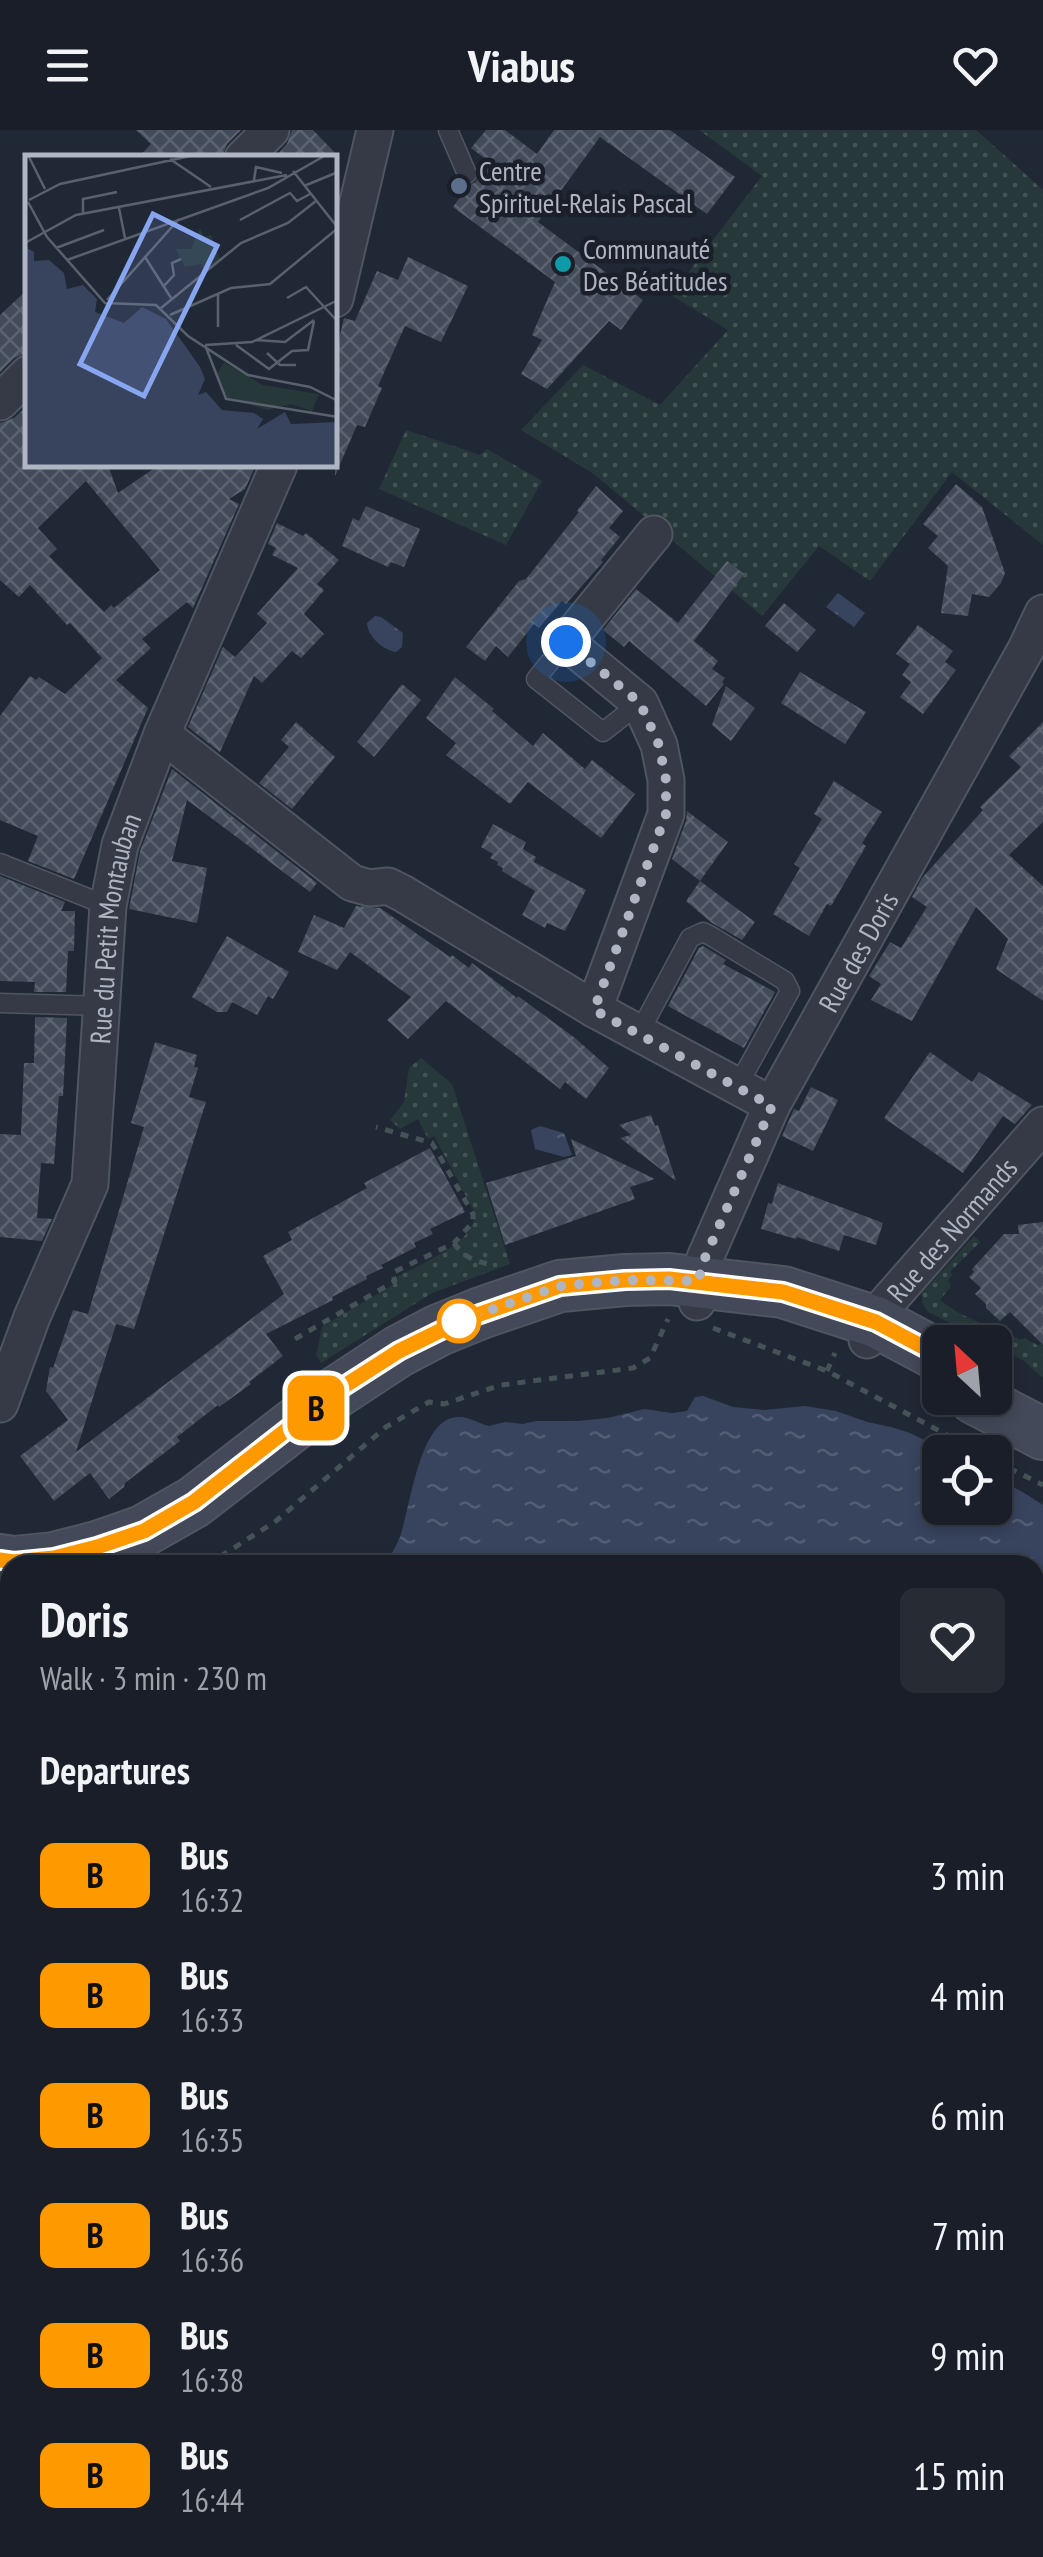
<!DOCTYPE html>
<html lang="en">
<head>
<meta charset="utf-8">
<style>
	body { margin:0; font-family:"PT Sans Narrow",sans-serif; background:#262b34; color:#f1f3f6; height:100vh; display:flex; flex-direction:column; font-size:38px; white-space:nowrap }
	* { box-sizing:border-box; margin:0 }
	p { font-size:32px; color:#9fa2a8 }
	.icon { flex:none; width:55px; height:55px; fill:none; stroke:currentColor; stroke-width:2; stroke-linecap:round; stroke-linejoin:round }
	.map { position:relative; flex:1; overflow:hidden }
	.sheet { position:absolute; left:0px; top:1425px; width:1045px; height:1002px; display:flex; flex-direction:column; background:#191e28; border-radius:30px 30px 0 0; box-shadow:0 5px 15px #0003,0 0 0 2px #373c45 }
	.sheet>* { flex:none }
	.badge { padding:0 20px; border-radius:15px; font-size:35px; line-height:65px }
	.needle { width:65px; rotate:334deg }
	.controls { position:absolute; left:922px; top:1195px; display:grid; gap:20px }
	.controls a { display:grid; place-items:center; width:90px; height:90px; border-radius:15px; background:#191e28; box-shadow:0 5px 15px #0003,0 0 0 2px #373c45; font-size:50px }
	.you { position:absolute; width:50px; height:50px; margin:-25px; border:8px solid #fff; border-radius:50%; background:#1a73e8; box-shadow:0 0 0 15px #1a73e833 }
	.map>.badge { position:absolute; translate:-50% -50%; box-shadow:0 0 0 5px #fff }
	h2 { padding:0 40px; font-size:38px; line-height:90px }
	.round { display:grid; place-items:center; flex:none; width:105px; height:105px; border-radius:15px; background:#262b34 }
	.overview { display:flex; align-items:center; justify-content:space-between; height:170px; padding:0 40px }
	h1 { font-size:48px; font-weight:600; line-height:75px }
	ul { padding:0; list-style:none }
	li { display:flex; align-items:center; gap:30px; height:120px; padding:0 40px }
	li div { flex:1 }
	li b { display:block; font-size:38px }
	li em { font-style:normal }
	li .badge { min-width:110px; font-weight:700; text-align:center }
	header { display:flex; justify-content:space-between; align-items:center; height:130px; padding:0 40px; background:#191e28; font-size:45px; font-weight:600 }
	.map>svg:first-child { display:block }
	.grass { fill:url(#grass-dots) }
	.water { fill:url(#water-ripples) }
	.building { fill:url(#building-cross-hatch); fill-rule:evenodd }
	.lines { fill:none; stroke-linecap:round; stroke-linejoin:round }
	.lane-casing { stroke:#4f5561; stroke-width:21 }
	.street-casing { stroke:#4f5561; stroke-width:39 }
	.secondary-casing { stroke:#4f5561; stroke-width:54 }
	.path { stroke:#455358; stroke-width:5; stroke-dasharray:8 8; stroke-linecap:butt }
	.lane { stroke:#353a46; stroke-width:18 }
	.street { stroke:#353a46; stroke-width:35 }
	.secondary { stroke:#434959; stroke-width:50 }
	.line-casing { stroke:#fff; stroke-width:22 }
	.line { stroke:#f90; stroke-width:15 }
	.walk { stroke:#afb5c3; stroke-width:10; stroke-dasharray:0 18 }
	.service-dot { fill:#5c6f8a; stroke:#1a1f2a; stroke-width:4 }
	.culture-dot { fill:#0f9aa8; stroke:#1a1f2a; stroke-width:4 }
	.stop-dot { fill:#fff; stroke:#f90; stroke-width:5 }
	.labels { text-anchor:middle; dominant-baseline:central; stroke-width:9; stroke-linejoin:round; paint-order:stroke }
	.poi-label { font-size:28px; fill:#afb5c3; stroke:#1a1f2a; text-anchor:start }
	.street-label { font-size:28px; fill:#afb5c3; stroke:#1a1f2a }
	.inset-road { fill:none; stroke:#5a606e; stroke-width:2.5 }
	.view { fill:#88a6ef; fill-opacity:0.15; stroke:#88a6ef; stroke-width:5 }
	.inset-edge { fill:none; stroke:#afb5c3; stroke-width:5 }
</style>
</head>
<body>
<header><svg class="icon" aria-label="menu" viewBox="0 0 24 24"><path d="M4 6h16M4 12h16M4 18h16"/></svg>Viabus<svg class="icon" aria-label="heart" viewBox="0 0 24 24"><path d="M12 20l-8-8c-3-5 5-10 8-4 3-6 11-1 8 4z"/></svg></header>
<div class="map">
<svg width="1043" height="2427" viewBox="0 0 1043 2427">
	<defs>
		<pattern id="grass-dots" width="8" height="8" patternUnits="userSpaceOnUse" patternTransform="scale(2.5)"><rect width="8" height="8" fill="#27383a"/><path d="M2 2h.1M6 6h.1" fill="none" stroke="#445355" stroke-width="1.8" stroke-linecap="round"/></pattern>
		<pattern id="water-ripples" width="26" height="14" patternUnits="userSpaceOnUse" patternTransform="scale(2.5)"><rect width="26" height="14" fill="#38445e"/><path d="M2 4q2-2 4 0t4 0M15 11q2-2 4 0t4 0" fill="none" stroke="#525d73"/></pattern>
		<pattern id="building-cross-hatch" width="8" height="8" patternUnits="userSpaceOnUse" patternTransform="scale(2.5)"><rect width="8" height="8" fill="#434b5a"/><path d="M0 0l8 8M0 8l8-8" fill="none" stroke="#5c6370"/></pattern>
	</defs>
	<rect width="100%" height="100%" fill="#212835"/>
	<!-- grass -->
	<g class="grass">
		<polygon points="699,0 976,0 1043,60 1043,415 952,342 870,451 819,416 762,486 594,344 521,300 583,235 660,275 728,200 671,165 762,46"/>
		<polygon points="406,300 480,325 487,319 542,351 506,415 379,359"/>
		<path d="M421,928l31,26 58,180 -78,29 -111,70 -5,-9c4,-10 3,-20 7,-28l75,-44 -1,-5c24,-14 78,-33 78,-64l-41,-77 -6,3 -10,-20 -18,10 -10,-9 14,-18 5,-34z"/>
		<polygon points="974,1106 980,1112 950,1142 953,1145 948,1150 951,1156 940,1170 957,1182 998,1202 1004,1200 1020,1210 1025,1208 1037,1215 1043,1214 1043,1248 1024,1231 995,1216 995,1212 988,1212 928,1182 922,1173 922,1163"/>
		<polygon points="10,1578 10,1653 0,1650 0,1583"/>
	</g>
	<!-- water -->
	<g class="water">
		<polygon points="838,463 865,483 854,497 826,477"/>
		<path d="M375,486l6,1 22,16 -1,14 -6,5c-13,-2 -28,-15 -29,-29z"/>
		<polygon points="540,996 564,1003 572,1025 564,1027 535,1019 531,1000"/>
		<path d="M703,1266l30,11 31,3 41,-4 31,5 31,11 24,5 19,6 38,19h-8v56h55v-29l26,12 22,14v1052h-1043v-807l10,-1v799h1025v-983h-651c6,-9 12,-18 16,-28 10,-29 19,-111 52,-119 14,-4 24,5 37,8l16,-4 18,2 13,-3h42l30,-3 36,-9 28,4 15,-2 8,-14z"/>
	</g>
	<!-- building -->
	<g class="building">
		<polygon points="136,0 241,0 227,14 222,28 138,28 151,14"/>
		<polygon points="292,0 313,0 340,28 274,28 287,14"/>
		<polygon points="486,0 505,0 537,24 554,0 670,0 735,47 707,84 600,7 538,92 643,170 621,200 609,191 547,259 521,244 542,210 532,205 555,152 453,77 468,56 476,52 479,42 487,30 471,18"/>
		<polygon points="408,127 468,156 441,212 405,196 378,256 382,258 365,297 357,295 335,346 335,227 344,188 355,191 377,141 398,150"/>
		<polygon points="28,159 28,223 14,228 0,242 0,185"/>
		<path d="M28,275v60h80l10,28 41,-28h97l-11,24 -16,10 10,5 -46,104 -6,-6 -45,37 9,9 -35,32 32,28 -74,171 -46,-18 10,-25 -38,-16v-104l30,-40 6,4 3,-3 26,17 37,-36 -32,-35 -3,2 -37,-40 -11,12 -19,-17v-157l14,-5zM86,351l74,89 -46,38 -3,-3 -7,7 -55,-56 8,-7 -19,-21z"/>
		<polygon points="956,354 982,377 1005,443 1001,453 989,467 972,464 968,486 941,483 948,436 928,418 938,406 923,394"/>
		<polygon points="596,356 623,381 609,398 620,407 601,430 603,432 566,474 562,471 539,498 534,494 508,527 496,516 485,531 466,517 519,451 526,449 579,382 577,381"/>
		<polygon points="366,376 420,399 404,437 391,432 388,437 342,416 353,388 359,391"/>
		<polygon points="277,393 303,406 306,403 339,430 317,454 324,460 304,484 324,504 301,528 292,521 262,553 254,546 220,622 188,597 223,517 235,527 267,493 257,484 298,438 272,425 276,418 268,414"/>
		<polygon points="727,431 744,444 694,511 718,531 712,539 725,548 722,552 724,554 706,576 629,511 624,517 603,500 636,459 678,493"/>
		<polygon points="784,473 816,500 797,522 765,496"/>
		<polygon points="918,495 953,521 945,532 956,540 923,584 900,567 911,552 902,545 910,534 896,524"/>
		<polygon points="800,542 866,582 845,614 781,573"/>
		<polygon points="455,547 494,579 492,581 533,616 543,603 585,639 592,630 635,664 601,708 528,652 510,674 446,625 456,613 426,588"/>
		<polygon points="402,554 421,570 374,627 357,612"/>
		<polygon points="726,556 755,578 731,611 712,595"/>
		<polygon points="296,592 335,627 292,679 259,653 289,617 281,610"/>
		<polygon points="1043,592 1043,692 1009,725 1043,756 1043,871 996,839 1008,809 976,777 912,891 871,870 881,854 869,846 890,812 901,818 927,777 912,767 922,748 983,680 980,677 1021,637 1009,626"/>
		<polygon points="172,639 317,753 310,762 187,670 172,731 207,738 197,793 129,779 140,721"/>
		<polygon points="834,651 882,682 862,713 866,716 831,776 827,774 809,806 773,784 800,738 794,734 822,689 814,684"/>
		<polygon points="687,681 728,712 700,751 672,729 686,691"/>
		<polygon points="493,694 526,712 523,719 536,727 534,732 586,760 565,801 547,793 545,798 522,785 535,761 502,741 503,738 497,735 498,732 490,728 493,724 481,717"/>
		<polygon points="0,746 65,772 61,781 75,781 74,821 68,821 66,862 34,862 35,852 0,851"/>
		<polygon points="700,751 755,792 742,810 712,793 686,771"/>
		<polygon points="356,776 380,778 450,827 452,825 469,838 472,833 517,868 518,866 575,908 609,938 586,969 565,952 560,959 446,871 408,909 387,890 411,867 350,822 337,840 298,822 314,785 344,798"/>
		<polygon points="227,806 289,842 273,869 268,866 257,885 232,872 227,882 217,882 192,867"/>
		<polygon points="703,816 726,830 723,834 775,862 744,918 668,876 699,818"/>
		<polygon points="35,887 67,888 63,966 59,966 54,1034 41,1033 37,1088 52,1089 42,1111 0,1107 0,1004 21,1005 24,933 34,933"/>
		<polygon points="155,912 197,925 194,937 198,938 189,967 206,972 134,1199 116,1194 76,1322 284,1164 263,1126 292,1110 288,1102 367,1058 364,1053 430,1018 465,1082 430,1099 433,1104 414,1113 416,1117 381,1135 383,1138 366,1146 367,1149 332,1167 333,1170 266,1204 283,1226 249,1252 251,1254 219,1277 218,1275 177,1307 180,1311 125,1353 124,1357 109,1369 90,1343 54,1371 20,1326 68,1290 46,1261 50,1237 53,1238 73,1180 88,1184 144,997 131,993"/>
		<polygon points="930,922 972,952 979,942 1032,975 1015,994 1003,986 963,1043 884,988"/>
		<polygon points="811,957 838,970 813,1021 782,1006 794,979 799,981"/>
		<polygon points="651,985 655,996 658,995 676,1051 620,1008 631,1005 619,995"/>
		<polygon points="571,1009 655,1049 630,1057 635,1069 505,1115 486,1053 576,1026"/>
		<polygon points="778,1053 883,1093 876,1115 844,1105 839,1121 797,1107 796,1109 761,1099 768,1073 772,1074"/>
		<polygon points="1043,1092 1043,1215 1010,1182 1000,1191 986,1178 986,1174 975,1164 981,1158 969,1147 974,1142 972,1139 1004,1104 1019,1104 1018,1095"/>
	</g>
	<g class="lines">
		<!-- lane casing -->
		<g class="lane-casing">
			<g id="lane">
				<polyline points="448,0 467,44"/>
				<polyline points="566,512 536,549 603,602 640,573"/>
				<polyline points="0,733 108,776"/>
				<polyline points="0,873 102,876"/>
				<polyline points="639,903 690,808 703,802 711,806 785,851 790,861 737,957"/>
			</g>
		</g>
		<!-- street casing -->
		<g class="street-casing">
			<g id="street">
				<polyline points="243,28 271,0"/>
				<polyline points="335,169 375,0"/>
				<polyline points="0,272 28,244"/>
				<polyline points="162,604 352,753 370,758 388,756 402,763 594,879 772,975"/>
				<polyline points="594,879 666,684 666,650 659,615 640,573 566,512 654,404"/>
				<path id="s1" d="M697,1172l1,-21 7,-23 67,-153 254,-456 17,-36"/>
				<path id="s2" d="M867,1210l17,-34 159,-181"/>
				<path id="s3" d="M0,1274l32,-87 58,-133 18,-278 12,-61 42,-111 117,-269"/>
			</g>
		</g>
		<!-- secondary casing -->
		<g class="secondary-casing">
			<g id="secondary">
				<polyline points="974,1268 1043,1304"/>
				<polyline points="0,1430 14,1432 54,1428 97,1417 143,1401 194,1372 335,1263 399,1221 439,1200 481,1183 560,1156 625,1150 669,1149 783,1162 876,1192 940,1226"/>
			</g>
		</g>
		<!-- path -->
		<g class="path">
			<path d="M454,1113c10,15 23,19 39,22"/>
			<polyline points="713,1198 827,1241 979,1322"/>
			<polyline points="295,1209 395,1151 392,1143 454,1113 473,1092 473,1084 432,1013 376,997"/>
			<polyline points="827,1241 835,1223"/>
			<polyline points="995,1331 1043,1355"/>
			<polyline points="207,1435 276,1391 386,1297 429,1272 444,1274 501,1255 633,1238 650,1228 668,1189"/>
		</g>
		<!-- lane -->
		<use href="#lane" class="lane"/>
		<!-- street -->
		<use href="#street" class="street"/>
		<!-- secondary -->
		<use href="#secondary" class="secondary"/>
	</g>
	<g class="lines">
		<!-- line casing -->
		<g class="line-casing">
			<polyline id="line" points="0,1430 14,1432 54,1428 97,1417 144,1401 194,1372 335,1262 399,1221 460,1191 560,1156 625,1150 669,1149 783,1162 876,1192 940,1226"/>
		</g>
		<!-- line -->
		<use href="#line" class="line"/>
		<!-- walk -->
		<polyline class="walk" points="459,1191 560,1156 625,1150 698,1151 705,1128 772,976 594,880 666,684 666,650 659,615 640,573 566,512"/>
	</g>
	<!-- markers -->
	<circle class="service-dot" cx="459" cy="56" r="10"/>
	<circle class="culture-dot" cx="563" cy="134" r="10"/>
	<circle class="stop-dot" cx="459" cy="1191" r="20"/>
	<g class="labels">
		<!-- poi labels -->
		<g class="poi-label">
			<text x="479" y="40">Centre<tspan x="479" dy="32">Spirituel-Relais Pascal</tspan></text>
			<text x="583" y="118">Communauté<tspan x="583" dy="32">Des Béatitudes</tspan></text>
		</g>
		<!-- street labels -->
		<g class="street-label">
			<text stroke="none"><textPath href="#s3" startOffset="495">Rue du Petit Montauban</textPath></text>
			<text stroke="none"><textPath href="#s1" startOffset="388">Rue des Doris</textPath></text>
			<text stroke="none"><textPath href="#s2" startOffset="140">Rue des Normands</textPath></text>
		</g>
	</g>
	<!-- overview -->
	<g transform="translate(25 25)">
		<rect width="312" height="312" fill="#212835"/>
		<path d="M175,73l4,9 7,-2 9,25 -15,12 -4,-8 -16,3 -9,-18h15z" fill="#27383a"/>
		<path d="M199,207l39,23 56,9 -7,17 -21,-7 -23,6 -41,-12 -11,-22z" fill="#27383a"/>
		<path d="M0,92l9,5v9l15,-1 15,13 3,16 16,-4 14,14 -2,13 29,11 18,-16 24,12 34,48 5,12 -7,16 8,-3 16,18 32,3 9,6 -6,10 28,-17 6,12 46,-2v45h-312z" fill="#38445e"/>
		<path class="inset-road" d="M3,0l17,34M145,4l41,28M268,16l45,57M229,25l2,-13 26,6M279,31l34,-14M4,45l31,-16 135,-29M3,47l19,35 58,66 51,2 32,31 60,39 62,12 28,14M94,53l6,30M58,59v-15l34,-7M215,65l50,-27 7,8 13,-7M0,88l51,-28 211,-40M31,93l48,-18M120,102l26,41M42,105l201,-72 58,-33M138,132l11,-12 -2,-12 9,-4M262,143l19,-11 32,35M82,145l72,-81M136,153l80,-65 47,-20 28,-22M145,160l61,-27 39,-4 68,-56M193,172v-34M231,185l29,2 29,-22M180,190l21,54 112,18M180,190l47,-3 84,-41M211,190l33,24 23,-18 16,-1 6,-29M242,198l13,12h16"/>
		<path class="view" d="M128,59l64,32 -73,150 -64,-32z"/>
		<rect width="312" height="312" class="inset-edge"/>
	</g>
</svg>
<div class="controls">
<a><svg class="needle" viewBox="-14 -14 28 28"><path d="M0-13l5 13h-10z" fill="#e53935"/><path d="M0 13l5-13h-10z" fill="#9fa2a8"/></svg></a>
<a><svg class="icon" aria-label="locate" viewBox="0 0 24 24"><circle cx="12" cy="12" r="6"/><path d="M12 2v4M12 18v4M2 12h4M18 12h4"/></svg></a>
</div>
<div class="you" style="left:566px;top:512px"></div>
<b class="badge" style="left:316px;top:1278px;background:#f90;color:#111">B</b>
<section class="sheet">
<div class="overview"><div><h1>Doris</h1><p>Walk · 3 min · 230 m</p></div><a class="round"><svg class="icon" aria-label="heart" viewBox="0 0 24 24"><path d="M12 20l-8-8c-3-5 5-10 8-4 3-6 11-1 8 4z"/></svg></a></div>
<h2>Departures</h2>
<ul>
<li><span class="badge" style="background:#f90;color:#111">B</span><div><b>Bus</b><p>16:32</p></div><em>3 min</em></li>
<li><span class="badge" style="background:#f90;color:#111">B</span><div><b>Bus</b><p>16:33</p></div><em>4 min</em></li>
<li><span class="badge" style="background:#f90;color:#111">B</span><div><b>Bus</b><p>16:35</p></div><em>6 min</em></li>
<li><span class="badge" style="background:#f90;color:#111">B</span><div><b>Bus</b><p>16:36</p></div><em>7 min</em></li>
<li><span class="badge" style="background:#f90;color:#111">B</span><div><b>Bus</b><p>16:38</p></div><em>9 min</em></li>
<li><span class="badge" style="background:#f90;color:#111">B</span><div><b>Bus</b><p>16:44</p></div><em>15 min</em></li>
</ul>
</section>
</div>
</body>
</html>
